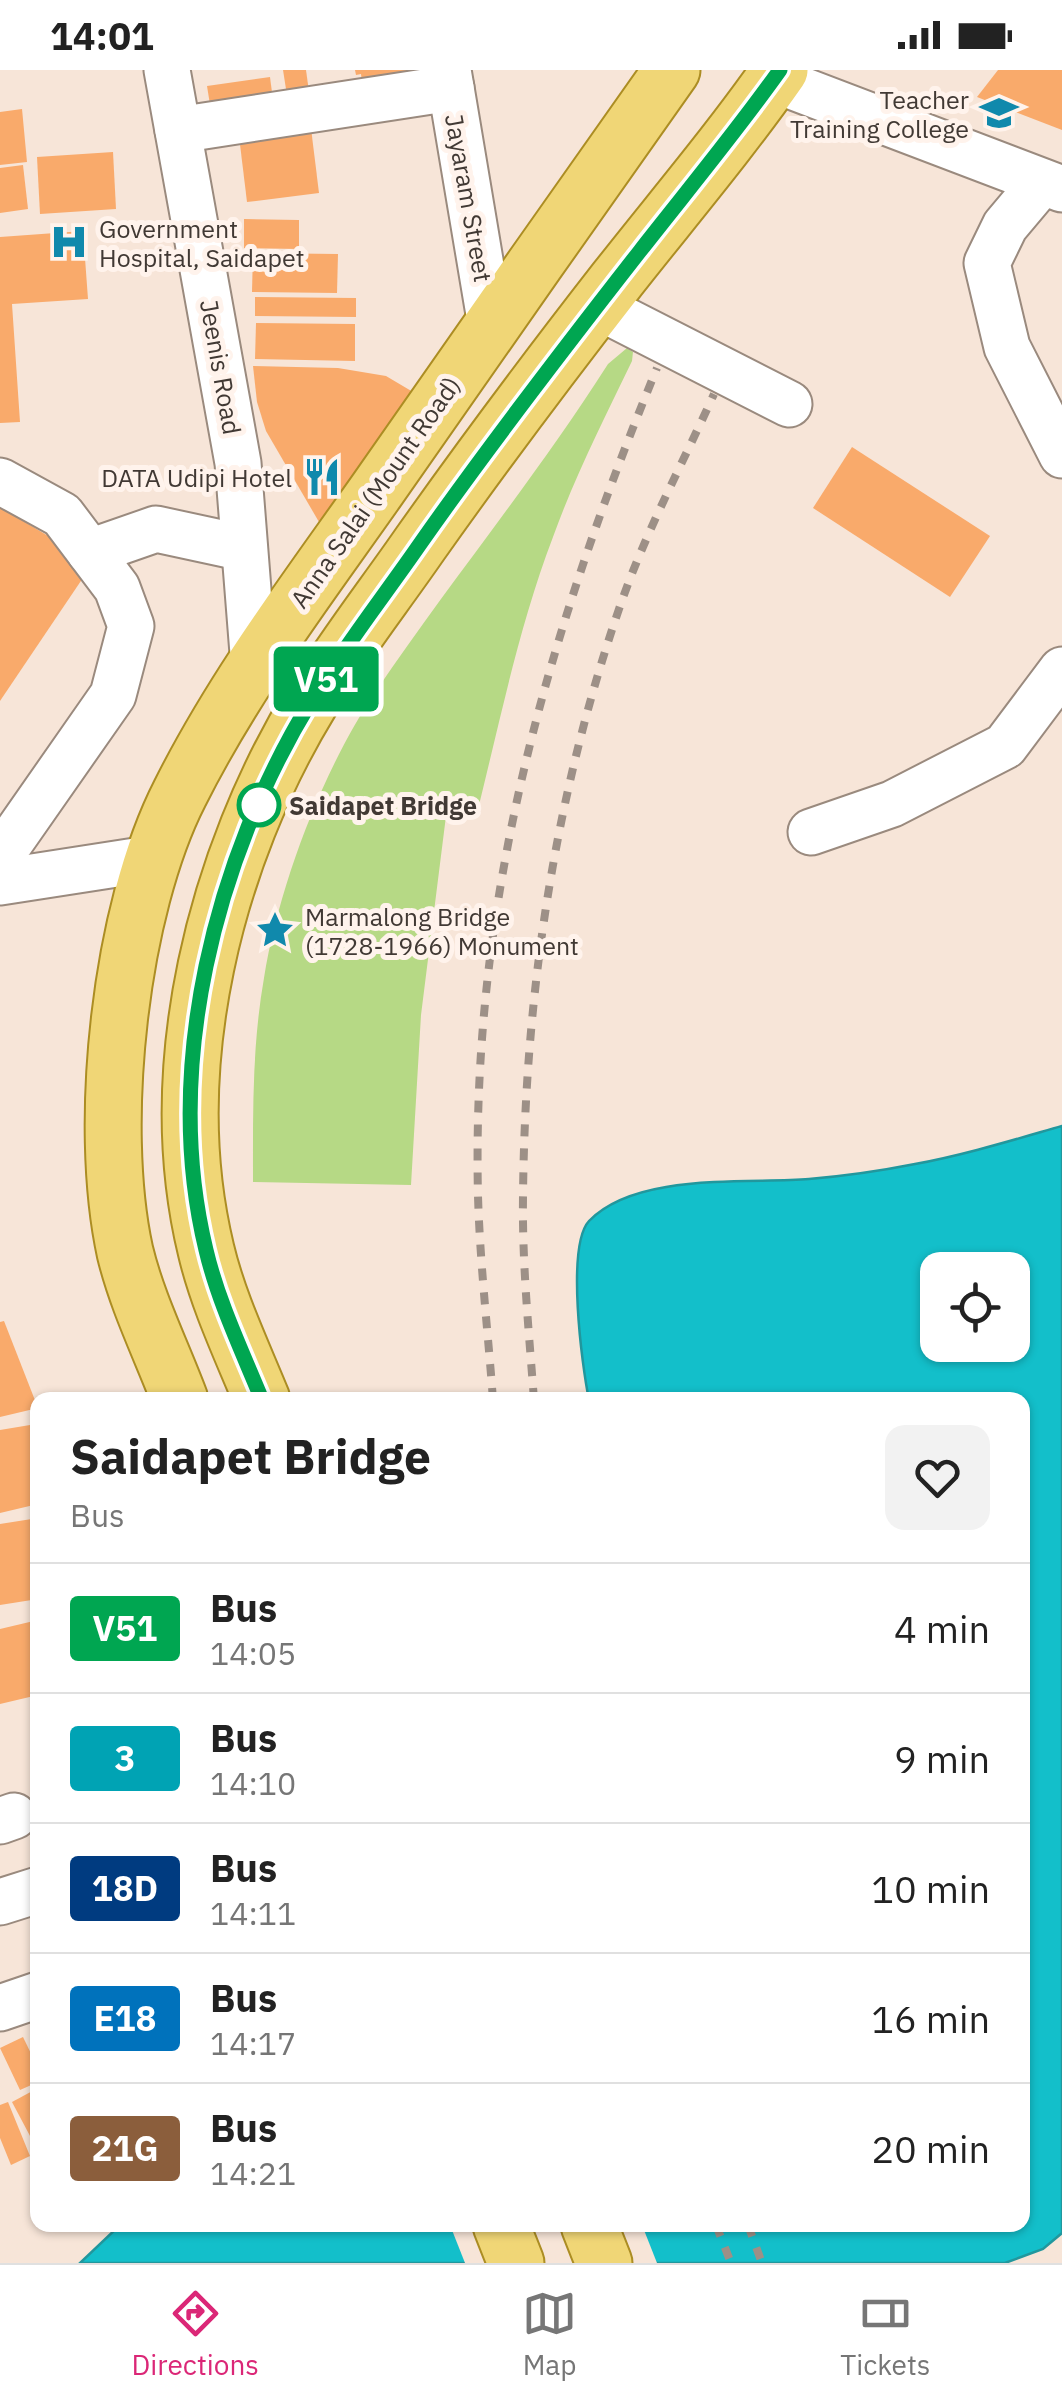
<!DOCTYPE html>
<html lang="en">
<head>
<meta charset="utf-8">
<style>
	body { margin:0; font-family:"IBM Plex Sans",sans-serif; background:#f2f2f2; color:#222; height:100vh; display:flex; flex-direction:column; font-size:38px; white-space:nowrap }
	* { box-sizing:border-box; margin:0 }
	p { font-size:32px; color:#767676 }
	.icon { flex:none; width:55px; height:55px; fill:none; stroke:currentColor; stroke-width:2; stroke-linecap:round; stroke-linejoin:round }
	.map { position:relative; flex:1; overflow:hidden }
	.sheet { position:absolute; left:30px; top:1322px; width:1000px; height:840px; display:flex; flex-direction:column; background:#fff; border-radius:20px; box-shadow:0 2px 8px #0004 }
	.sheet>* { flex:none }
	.badge { padding:0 20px; border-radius:8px; font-size:35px; line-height:65px }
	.fabs { position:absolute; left:920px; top:1182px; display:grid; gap:20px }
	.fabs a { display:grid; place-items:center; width:110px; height:110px; border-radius:20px; background:#fff; box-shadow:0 2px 8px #0004; font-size:50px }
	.map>.badge { position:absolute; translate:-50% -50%; box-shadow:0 0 0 5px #fff }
	.round { display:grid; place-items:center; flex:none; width:105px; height:105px; border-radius:20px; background:#f2f2f2 }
	.overview { display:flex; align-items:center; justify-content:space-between; height:170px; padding:0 40px }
	h1 { font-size:48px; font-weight:800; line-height:75px }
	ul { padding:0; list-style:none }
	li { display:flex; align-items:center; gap:30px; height:130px; padding:0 40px; border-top:2px solid #e0e0e0 }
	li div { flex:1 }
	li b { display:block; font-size:38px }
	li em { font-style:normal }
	li .badge { min-width:110px; font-weight:700; text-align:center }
	.status { display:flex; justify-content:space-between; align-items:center; height:70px; padding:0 50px; background:#fff; direction:ltr }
	.status svg { height:28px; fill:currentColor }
	.dock { display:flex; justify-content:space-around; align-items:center; height:140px; border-top:2px solid #e0e0e0; background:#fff; font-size:28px; color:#767676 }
	.dock a { display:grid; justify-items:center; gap:5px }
	.dock .selected { color:#db2777 }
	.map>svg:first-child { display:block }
	.green { fill:#b6d985 }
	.water { fill:#13bfca; stroke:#21979d; stroke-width:2.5; fill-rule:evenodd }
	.pier { fill:#f7e5d8 }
	.building { fill:#f9aa6b }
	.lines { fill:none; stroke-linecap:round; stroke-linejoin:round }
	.minor-casing { stroke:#9a8a7e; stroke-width:49 }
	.major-casing { stroke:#ac8d23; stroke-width:59 }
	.minor { stroke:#fff; stroke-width:45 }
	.major { stroke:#f0d676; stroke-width:55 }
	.rail { stroke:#9d9087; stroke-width:8; stroke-dasharray:12 12; stroke-linecap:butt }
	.line-casing { stroke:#fff; stroke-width:22 }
	.line { stroke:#00a651; stroke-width:15 }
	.stop-dot { fill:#fff; stroke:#00a651; stroke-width:5 }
	.labels { text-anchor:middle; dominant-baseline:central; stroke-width:10; stroke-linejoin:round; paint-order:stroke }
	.poi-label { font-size:25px; fill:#413934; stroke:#fff3ec; text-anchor:end }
	.street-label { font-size:25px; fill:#413934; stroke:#fff3ec }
	.stop-label { font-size:25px; font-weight:bold; fill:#413934; stroke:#fff3ec; text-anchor:start }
</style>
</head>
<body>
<div class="status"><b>14:01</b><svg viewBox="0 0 49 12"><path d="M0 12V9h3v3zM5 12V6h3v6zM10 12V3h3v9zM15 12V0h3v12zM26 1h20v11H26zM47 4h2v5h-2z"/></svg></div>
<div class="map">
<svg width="1062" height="2193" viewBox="0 0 1062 2193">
	<rect width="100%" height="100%" fill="#f7e5d8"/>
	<!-- green -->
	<path class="green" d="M627,278l6,4 -1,9c-28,58 -57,115 -79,176 -33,86 -52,179 -74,268l-31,-5 -27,215 -10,170 -158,-3c0,-69 -1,-136 11,-204 15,-93 59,-209 112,-287 75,-111 161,-215 232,-327z"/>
	<!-- water -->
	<path class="water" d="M1062,1056v1107l-19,16 -38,14h-925l40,-38h902v-825h-433c-7,-34 -23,-154 0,-179 47,-49 158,-37 220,-42 35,-3 71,-8 106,-15 49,-9 98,-24 147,-38zM938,1200h74v75h-74z"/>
	<!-- pier -->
	<polygon class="pier" points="450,2155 642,2155 657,2193 465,2193"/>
	<!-- building -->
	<g class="building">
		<polygon points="283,0 306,0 310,29 288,32"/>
		<polygon points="355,0 436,0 363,22 361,4 356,5"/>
		<polygon points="998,0 1062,0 1062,60 977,27"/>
		<polygon points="270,7 274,38 212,47 207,16"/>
		<polygon points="22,39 27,92 0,95 0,42"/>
		<polygon points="310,50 319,123 247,132 238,58"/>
		<polygon points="113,82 116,139 40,144 37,87"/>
		<polygon points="23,95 28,139 0,143 0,98"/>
		<polygon points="244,149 299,150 299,179 244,178"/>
		<polygon points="83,161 88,229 12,234 20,352 0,353 0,167"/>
		<polygon points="253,183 338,184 337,223 252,222"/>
		<polygon points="255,227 356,228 356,247 255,246"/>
		<polygon points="256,253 355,254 355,291 255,289"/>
		<polygon points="253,296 338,298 386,306 413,322 319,452 266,361 257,332"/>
		<polygon points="852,377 990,466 950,527 813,438"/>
		<polygon points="0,437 93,493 0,631"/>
		<polygon points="4,1251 38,1338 0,1347 0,1252"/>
		<polygon points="30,1355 38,1397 38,1434 0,1443 0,1360"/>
		<polygon points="38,1448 38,1529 0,1535 0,1454"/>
		<polygon points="38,1550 38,1625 0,1634 0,1559"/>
		<polygon points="23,1967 38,1998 38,2012 20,2020 0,1978"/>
		<polygon points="38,2018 38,2081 12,2032"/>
		<polygon points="8,2032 30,2086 11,2095 0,2068 0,2035"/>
	</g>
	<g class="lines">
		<!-- minor casing -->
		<g class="minor-casing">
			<g id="minor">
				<polyline points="167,0 238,393 254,596"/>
				<polyline points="448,0 491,256"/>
				<polyline points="773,9 1062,119"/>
				<polyline points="178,60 451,18"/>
				<polyline points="1042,112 1005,156 987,193 1007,277 1062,385"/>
				<polyline points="597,236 789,334"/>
				<polyline points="0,411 62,445 117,518 131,556 113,625 11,771 0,776"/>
				<polyline points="90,482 156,459 244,478"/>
				<polyline points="811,762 892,734 1005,676 1062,600"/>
				<polyline points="0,812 155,788"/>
				<polyline points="0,1751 14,1746"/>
				<polyline points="0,1832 38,1820"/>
				<polyline points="0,1938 38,1925"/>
			</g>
		</g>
		<!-- major casing -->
		<g class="major-casing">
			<g id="major">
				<path d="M180,1330c-18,-48 -43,-98 -55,-148 -28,-128 -5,-342 55,-459 54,-108 128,-205 197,-303 98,-141 196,-280 295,-420"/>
				<path d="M262,1330c-20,-49 -44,-99 -56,-150 -44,-182 9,-392 105,-549 33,-54 73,-105 109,-157 63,-89 129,-177 196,-263 55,-70 113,-138 164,-211"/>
				<polyline points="501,2155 516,2193"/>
				<polyline points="589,2155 604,2193"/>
			</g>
		</g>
		<!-- minor -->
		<use href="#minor" class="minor"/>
		<!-- major -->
		<use href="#major" class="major"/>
		<!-- rail -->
		<g class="rail">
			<path d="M493,1330c-5,-68 -13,-136 -15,-204 -7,-295 68,-558 179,-828"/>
			<path d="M534,1330c-5,-68 -12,-136 -11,-204 2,-200 31,-398 96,-587 25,-74 63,-144 95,-215"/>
			<polyline points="716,2155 731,2193"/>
			<polyline points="748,2155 762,2193"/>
		</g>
	</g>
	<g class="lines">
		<!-- line casing -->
		<g class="line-casing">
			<path id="line" d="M262,1330c-20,-49 -44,-99 -56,-150 -44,-182 9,-392 105,-549 33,-54 73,-105 109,-157 70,-100 145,-197 220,-293 47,-60 96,-119 140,-181"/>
		</g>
		<!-- line -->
		<use href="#line" class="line"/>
	</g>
	<!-- icons -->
	<defs>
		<g id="university-bare" transform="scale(3)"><path d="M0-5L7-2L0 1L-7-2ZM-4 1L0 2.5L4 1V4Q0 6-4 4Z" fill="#1089ac" stroke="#fff3ec" stroke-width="2.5" paint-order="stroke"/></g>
		<g id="hospital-bare" transform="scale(3)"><path d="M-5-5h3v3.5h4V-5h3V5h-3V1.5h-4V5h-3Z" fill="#1089ac" stroke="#fff3ec" stroke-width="2.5" paint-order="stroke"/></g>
		<g id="restaurant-bare" transform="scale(3)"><path d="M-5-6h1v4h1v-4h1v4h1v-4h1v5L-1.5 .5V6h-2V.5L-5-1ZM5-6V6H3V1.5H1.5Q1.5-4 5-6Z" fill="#1089ac" stroke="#fff3ec" stroke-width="2.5" paint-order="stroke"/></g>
		<g id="sight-bare" transform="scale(3)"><path d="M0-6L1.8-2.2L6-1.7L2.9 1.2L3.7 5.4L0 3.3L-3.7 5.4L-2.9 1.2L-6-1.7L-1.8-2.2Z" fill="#1089ac" stroke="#fff3ec" stroke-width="2.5" paint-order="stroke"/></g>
	</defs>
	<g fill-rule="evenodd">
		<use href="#university-bare" x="999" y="43"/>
		<use href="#hospital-bare" x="69" y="172"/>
		<use href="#restaurant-bare" x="322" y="407"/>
		<use href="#sight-bare" x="275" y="860"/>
	</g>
	<!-- markers -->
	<circle class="stop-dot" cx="259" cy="735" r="20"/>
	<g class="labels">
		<!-- poi labels -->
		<g class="poi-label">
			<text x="969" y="29">Teacher<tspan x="969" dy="29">Training College</tspan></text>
			<text x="99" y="158" text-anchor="start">Government<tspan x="99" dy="29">Hospital, Saidapet</tspan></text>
			<text x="292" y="407">DATA Udipi Hotel</text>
			<text x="305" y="846" text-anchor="start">Marmalong Bridge<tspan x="305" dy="29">(1728-1966) Monument</tspan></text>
		</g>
		<!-- street labels -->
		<g class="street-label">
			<text transform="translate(469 128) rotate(80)">Jayaram Street</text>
			<text transform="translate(221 297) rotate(80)">Jeenis Road</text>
			<text transform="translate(375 422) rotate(-55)">Anna Salai (Mount Road)</text>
		</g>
		<!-- stop labels -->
		<g class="stop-label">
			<text x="289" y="735">Saidapet Bridge</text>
		</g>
	</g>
</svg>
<div class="fabs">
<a><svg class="icon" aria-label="locate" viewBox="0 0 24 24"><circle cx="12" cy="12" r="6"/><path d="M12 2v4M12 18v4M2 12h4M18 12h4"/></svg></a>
</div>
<b class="badge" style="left:326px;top:609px;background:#00a651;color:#fff">V51</b>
<section class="sheet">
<div class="overview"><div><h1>Saidapet Bridge</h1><p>Bus</p></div><a class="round"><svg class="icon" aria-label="heart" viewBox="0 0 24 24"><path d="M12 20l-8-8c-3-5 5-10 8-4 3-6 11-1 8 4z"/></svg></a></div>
<ul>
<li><span class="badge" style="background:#00a651;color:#fff">V51</span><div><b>Bus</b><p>14:05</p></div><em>4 min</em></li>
<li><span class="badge" style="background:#00a3b4;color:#fff">3</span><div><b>Bus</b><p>14:10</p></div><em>9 min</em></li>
<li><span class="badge" style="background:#003b80;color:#fff">18D</span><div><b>Bus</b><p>14:11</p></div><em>10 min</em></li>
<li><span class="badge" style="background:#0072bc;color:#fff">E18</span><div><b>Bus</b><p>14:17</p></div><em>16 min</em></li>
<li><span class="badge" style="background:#8b5e3c;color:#fff">21G</span><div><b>Bus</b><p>14:21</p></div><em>20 min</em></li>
</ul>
</section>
</div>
<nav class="dock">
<a class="selected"><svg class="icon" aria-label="directions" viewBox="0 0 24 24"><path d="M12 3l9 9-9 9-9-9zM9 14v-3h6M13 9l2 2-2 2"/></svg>Directions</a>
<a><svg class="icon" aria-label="map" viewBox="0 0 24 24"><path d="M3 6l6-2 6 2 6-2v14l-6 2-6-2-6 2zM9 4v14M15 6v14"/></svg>Map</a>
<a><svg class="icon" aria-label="tickets" viewBox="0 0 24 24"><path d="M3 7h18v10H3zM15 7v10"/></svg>Tickets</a>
</nav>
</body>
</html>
